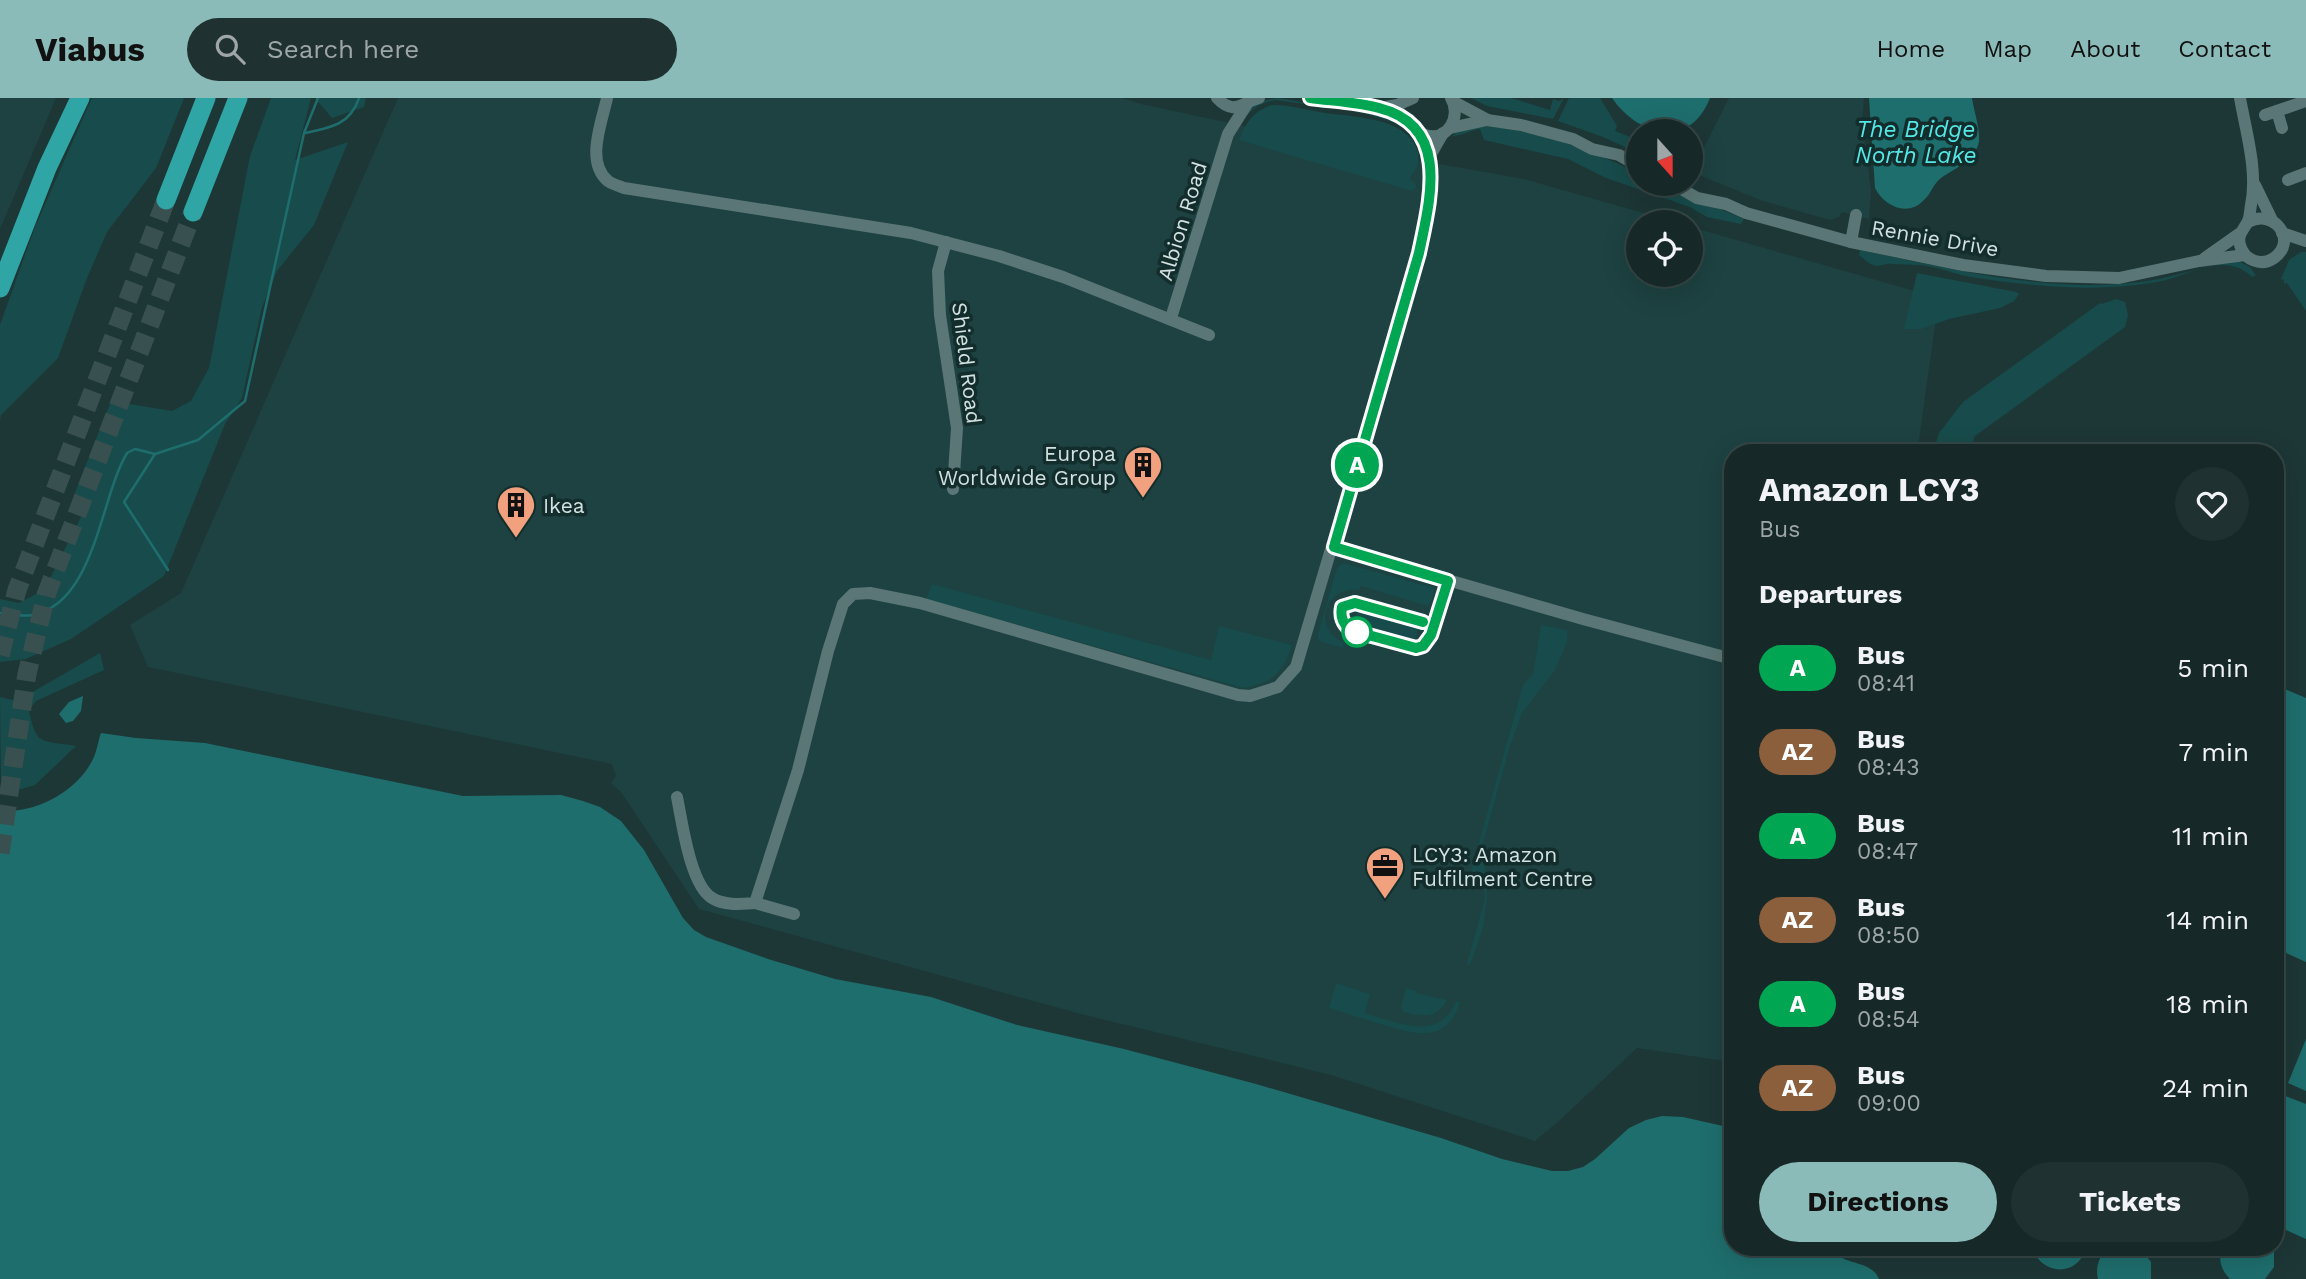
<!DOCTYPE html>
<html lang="en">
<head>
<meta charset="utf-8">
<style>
	body { margin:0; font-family:"Work Sans",sans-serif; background:#1f3130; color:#f1f3f6; height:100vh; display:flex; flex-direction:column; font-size:26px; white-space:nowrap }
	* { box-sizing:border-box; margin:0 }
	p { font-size:23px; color:#9ea6a8 }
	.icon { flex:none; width:38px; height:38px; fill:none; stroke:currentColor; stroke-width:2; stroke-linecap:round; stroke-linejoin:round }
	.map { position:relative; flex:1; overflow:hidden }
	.side { position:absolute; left:1724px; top:346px; width:560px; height:812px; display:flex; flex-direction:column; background:#162928; border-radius:28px; box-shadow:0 7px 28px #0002,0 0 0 2px #354545 }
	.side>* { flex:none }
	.badge { padding:0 14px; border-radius:23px; font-size:24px; line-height:46px }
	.needle { width:46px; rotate:159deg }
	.fabs { position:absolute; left:1626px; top:21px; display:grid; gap:14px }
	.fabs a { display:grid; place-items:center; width:77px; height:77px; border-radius:50%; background:#162928; box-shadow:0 7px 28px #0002,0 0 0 2px #354545; font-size:35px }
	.map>.badge { position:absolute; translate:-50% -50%; box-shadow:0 0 0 4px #fff }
	h2 { padding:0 35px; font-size:26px; line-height:63px }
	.round { display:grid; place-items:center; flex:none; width:74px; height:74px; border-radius:37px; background:#1f3130 }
	.summary { display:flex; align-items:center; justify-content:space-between; height:119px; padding:0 35px }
	h1 { font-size:33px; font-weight:700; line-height:52px }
	.cta { display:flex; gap:14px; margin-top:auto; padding:14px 35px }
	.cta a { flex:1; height:80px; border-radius:42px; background:#8bbbb9; color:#111; font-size:28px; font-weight:700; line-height:80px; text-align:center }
	.cta a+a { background:#1f3130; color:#f1f3f6 }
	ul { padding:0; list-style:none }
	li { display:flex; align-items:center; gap:21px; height:84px; padding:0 35px }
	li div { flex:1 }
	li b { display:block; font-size:26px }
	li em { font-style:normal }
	li .badge { min-width:77px; font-weight:700; text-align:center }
	header { display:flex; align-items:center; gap:42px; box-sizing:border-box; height:98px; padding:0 35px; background:#8bbbb9; color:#111 }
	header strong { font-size:33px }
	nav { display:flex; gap:38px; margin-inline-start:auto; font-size:24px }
	.search { width:490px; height:63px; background:#1f3130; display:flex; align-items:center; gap:18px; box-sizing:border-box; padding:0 24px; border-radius:38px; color:#9ea6a8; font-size:26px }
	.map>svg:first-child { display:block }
	.built { fill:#1d4241 }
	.green { fill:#184b4b }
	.water { fill:#1e6e6d }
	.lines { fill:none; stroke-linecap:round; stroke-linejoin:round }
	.stream { stroke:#1e6e6d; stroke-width:2.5 }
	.highway-tunnel { stroke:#385050; stroke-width:19; stroke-dasharray:19 10; stroke-linecap:butt }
	.minor { stroke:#5b7676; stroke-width:12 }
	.highway { stroke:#2fa6a5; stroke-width:19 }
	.line-casing { stroke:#fff; stroke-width:16 }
	.line { stroke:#00a651; stroke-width:10 }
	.stop-dot { fill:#fff; stroke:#00a651; stroke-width:3.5 }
	.labels { text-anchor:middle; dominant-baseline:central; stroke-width:7; stroke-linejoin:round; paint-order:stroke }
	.street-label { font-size:21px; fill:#d2e1e1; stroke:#122d2c }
	.poi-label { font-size:21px; fill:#d2e1e1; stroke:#122d2c; text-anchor:start }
	.water-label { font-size:23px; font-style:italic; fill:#55e7e6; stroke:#122d2c }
</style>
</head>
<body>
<header>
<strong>Viabus</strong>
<div class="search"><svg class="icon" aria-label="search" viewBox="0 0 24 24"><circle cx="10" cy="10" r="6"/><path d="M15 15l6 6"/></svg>Search here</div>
<nav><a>Home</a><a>Map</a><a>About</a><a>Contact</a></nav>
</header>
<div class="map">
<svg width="2306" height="1181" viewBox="0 0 2306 1181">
	<rect width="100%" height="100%" fill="#1d3736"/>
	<!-- built -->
	<g class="built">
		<polygon points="0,0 56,0 0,131"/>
		<polygon points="398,0 1122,0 1141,6 1338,48 1524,81 1675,124 1638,124 1638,177 1690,177 1691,129 1939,200 1917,355 1732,355 1732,964 1637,950 1560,1022 1535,1043 1331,977 1081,916 699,811 621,694 611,685 616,678 612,666 148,569 130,527 181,495"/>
		<polygon points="1729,0 1864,0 1862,24 1871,93 1869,121 1842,114 1839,119 1830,122 1760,102 1692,74"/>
	</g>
	<!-- green -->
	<g class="green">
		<polygon points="92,0 184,0 156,70 107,134 87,180 58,260 1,317 0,322 0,227 35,129"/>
		<polygon points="271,0 311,0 295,62 348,44 314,127 277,173 262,209 242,300 225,326 164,478 71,541 26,561 0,564 0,501 19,505 44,492 81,419 74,397 111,303 172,313 191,303 209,270 250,58"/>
		<polygon points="315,0 366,0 364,9 332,20"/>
		<path d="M1278,0l110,19 13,6 12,11c-28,-24 -99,-28 -137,-34 -13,2 -23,7 -31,18 6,-14 18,-18 33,-20z"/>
		<polygon points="1471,0 1511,0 1550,12 1553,1 1559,3 1564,0 1553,21 1487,8"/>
		<polygon points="1569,0 1600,0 1617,28 1615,33 1638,42 1638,55 1603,39 1558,23"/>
		<path d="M1272,7c18,0 36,5 53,8 28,4 80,4 92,36 4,12 0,20 -8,29l8,8 -5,5 -173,-51c7,-17 14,-29 33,-35z"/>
		<path d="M1480,28c56,3 108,23 158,47v11h22l84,35 -3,5 -34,-7 -17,-10 -84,-29 -38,-19 -84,-19 -4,-11c-9,1 -21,8 -28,7l5,-4z"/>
		<path d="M1860,152c88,18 181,42 271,33 36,-3 70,-16 105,-23l14,7 6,8 -4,2c-27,-27 -64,-1 -95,5 -61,11 -126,4 -187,-5 -16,-3 -33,-11 -51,-12 -9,0 -18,-1 -27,-1 -5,-1 -10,2 -15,2 -7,-1 -13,-7 -18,-11z"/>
		<polygon points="2301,154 2306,154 2306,213 2287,185 2284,186 2284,182 2281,181 2289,162"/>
		<polygon points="1917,175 2016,194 2019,196 2014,203 2000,210 1949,221 1921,231 1904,231"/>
		<polygon points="2116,201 2125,204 2128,217 2125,229 1975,338 1969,355 1933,355 1939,335 1963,304 2100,205 2102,206"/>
		<path d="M1343,465l91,25 -1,8 -5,10 -67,-20 -2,4c-35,-4 -47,40 -15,52l-1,6 -24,-7 -1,-7 19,-66z"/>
		<path d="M932,486l279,76 8,-34 73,19c-8,28 -20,38 -49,43l-317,-89z"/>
		<polygon points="1358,512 1418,531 1415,543 1354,525"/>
		<polygon points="1541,527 1567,532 1567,544 1555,572 1522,615 1510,648 1483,745 1487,800 1483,830 1470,867 1467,866 1485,801 1484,787 1475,779 1476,775 1471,773 1523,587 1533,576"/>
		<path d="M100,555l4,17 -68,31 -7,9c7,37 13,30 47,36l-41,39 -17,5 -17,-6 -1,-87 17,4z"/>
		<path d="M1336,885l34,11 -5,19c31,9 75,30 91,-12l4,1c-13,45 -50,31 -83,21 -16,-5 -32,-10 -48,-15z"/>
		<path d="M1406,890l10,3v2l31,7c-9,19 -25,17 -43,12l-3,-5z"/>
	</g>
	<!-- water -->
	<g class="water">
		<path d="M1612,0h98c-20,51 -71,39 -98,0z"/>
		<path d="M1869,0h103c2,14 8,29 7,43 -3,19 -25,28 -38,37 -8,6 -10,16 -17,22 -16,17 -39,7 -49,-12z"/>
		<polygon points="2275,587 2306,600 2306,864 2275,850"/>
		<polygon points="83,598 81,613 73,623 66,625 59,616 69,604"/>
		<path d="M101,635l35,5 69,5 258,53 98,-1 22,6 17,6 21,14 23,29 39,68 11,12 12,7 62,22 67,20 96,18 86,28 107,24 132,35 185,54 61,21 50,12h16l15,-4 12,-8 34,-31 17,-8 16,-4 21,1 49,11v120h101c8,19 37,10 46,31h-1879v-469c34,5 78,-19 93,-51 4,-8 5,-18 8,-26z"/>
		<polygon points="2306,941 2306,993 2288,985"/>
		<polygon points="2275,994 2306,1006 2306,1141 2275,1127"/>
		<path d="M2032,1150h54c-8,29 -44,28 -54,0z"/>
		<path d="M2110,1150h30l11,14v17h-53c-3,-13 1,-24 12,-31z"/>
		<path d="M2222,1150h52v19l-9,12h-35c-9,-9 -12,-19 -8,-31z"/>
	</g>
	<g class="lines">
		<!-- stream -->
		<g class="stream">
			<path d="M305,35c25,-5 45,-8 54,-35"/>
			<polyline points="155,356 124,404 168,472"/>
			<path d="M0,515c10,1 22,4 32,2 63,-11 68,-117 95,-162l8,-4 20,5 43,-14 47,-39 59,-268 14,-35"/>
		</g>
		<!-- highway-tunnel -->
		<g class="highway-tunnel">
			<polyline points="0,557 17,492 166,102"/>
			<polyline points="0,755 27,576 46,497 193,114"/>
		</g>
		<!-- minor -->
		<g class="minor">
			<path d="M607,0c-5,24 -22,64 1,83 4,3 11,5 16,7l287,45 88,23 64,21 146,58"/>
			<path d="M1217,0c17,18 24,5 42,0"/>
			<path d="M1309,0c23,3 48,4 70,10 10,2 21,8 29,14 6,4 9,10 17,13 23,7 37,-19 26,-37"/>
			<path d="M2240,0c6,34 18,73 11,107 -1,5 -1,12 -3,16 -4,9 -11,13 -8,24 4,15 21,22 34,13 24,-17 1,-50 -26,-36"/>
			<polyline points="1454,4 1486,21"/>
			<polyline points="1380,10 1397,7 1413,0"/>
			<polyline points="2277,13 2282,30"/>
			<polyline points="2265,17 2306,3"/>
			<polyline points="1450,30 1487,22 1521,27 1573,41 1592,51 1619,57 1638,68"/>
			<polyline points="2288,82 2306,75"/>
			<polyline points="1673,86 1697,100 1726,106 1746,115 1851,144 1963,167 2046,178 2119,180 2199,163 2245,157"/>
			<polyline points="2255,87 2272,122"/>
			<polyline points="2282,135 2306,143"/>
			<polyline points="946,144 938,173 940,217 957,330 953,391"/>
			<polyline points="1851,144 1856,117"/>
			<polyline points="2205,160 2239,136"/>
			<polyline points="1171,220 1228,36 1247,6"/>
			<polyline points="1333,449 1583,521 1732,561"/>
			<path d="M677,699c5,24 13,88 35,101 13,8 29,6 43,5l43,-133 30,-119 15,-47 10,-10 17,-1 50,10 318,92 12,1 28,-9 18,-20 123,-414 11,-49 1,-50 12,-21"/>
			<polyline points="755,805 794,816"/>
		</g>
		<!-- highway -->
		<g class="highway">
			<polyline points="166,102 206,0"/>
			<polyline points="193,114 238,0"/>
			<polyline points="0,190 47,70 80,0"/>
		</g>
	</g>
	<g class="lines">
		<!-- line casing -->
		<g class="line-casing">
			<path id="line" d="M1310,0c22,3 47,4 69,10 72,18 51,92 40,145l-85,294 114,34 -17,54 -8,11 -7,2 -66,-18c-7,-7 -10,-13 -8,-23l13,-4 68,19"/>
		</g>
		<!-- line -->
		<use href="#line" class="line"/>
	</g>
	<!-- icons -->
	<defs>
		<g id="building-pin" transform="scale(2.0125)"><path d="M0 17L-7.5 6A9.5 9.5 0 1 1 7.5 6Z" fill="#f1a17e" stroke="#122d2c"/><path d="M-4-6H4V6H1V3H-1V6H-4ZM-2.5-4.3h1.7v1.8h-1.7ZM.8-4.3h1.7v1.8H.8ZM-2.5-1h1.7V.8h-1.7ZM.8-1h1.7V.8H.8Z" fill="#111"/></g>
		<g id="office-pin" transform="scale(2.0125)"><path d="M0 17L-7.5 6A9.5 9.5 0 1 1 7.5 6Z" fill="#f1a17e" stroke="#122d2c"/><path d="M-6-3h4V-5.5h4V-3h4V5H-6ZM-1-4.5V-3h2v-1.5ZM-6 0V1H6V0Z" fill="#111"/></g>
	</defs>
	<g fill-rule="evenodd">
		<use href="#building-pin" x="1143" y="367"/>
		<use href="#building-pin" x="516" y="407"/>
		<use href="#office-pin" x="1385" y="768"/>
	</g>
	<!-- markers -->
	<circle class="stop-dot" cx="1357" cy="534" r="14"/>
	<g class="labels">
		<!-- street labels -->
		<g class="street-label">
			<text transform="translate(1182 123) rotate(-73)">Albion Road</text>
			<text transform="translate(1935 140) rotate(10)">Rennie Drive</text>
			<text transform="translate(967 265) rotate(83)">Shield Road</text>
		</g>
		<!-- poi labels -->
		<g class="poi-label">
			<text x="1116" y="355" text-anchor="end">Europa<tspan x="1116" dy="24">Worldwide Group</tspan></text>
			<text x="543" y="407">Ikea</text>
			<text x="1412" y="756">LCY3: Amazon<tspan x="1412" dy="24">Fulfilment Centre</tspan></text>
		</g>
		<!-- water labels -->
		<g class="water-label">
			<text x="1916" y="31">The Bridge<tspan x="1916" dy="26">North Lake</tspan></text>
		</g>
	</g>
</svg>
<div class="fabs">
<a><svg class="needle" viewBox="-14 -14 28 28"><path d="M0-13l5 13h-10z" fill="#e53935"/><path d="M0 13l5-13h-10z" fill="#9ea6a8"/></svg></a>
<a><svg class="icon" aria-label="locate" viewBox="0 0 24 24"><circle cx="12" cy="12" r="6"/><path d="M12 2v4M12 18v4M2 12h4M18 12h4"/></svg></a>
</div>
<b class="badge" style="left:1357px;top:367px;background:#00a651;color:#fff">A</b>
<section class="side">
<div class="summary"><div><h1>Amazon LCY3</h1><p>Bus</p></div><a class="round"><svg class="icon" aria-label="heart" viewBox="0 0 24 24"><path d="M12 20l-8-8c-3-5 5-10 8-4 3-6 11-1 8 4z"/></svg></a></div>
<h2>Departures</h2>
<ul>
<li><span class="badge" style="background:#00a651;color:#fff">A</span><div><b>Bus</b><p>08:41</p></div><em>5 min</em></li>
<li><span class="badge" style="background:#8b5e3c;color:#fff">AZ</span><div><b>Bus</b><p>08:43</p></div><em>7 min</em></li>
<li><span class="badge" style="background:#00a651;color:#fff">A</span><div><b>Bus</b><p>08:47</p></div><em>11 min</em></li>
<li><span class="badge" style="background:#8b5e3c;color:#fff">AZ</span><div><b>Bus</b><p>08:50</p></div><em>14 min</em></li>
<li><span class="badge" style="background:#00a651;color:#fff">A</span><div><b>Bus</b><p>08:54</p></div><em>18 min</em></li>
<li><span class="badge" style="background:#8b5e3c;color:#fff">AZ</span><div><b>Bus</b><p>09:00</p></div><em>24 min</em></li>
</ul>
<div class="cta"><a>Directions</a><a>Tickets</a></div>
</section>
</div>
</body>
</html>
